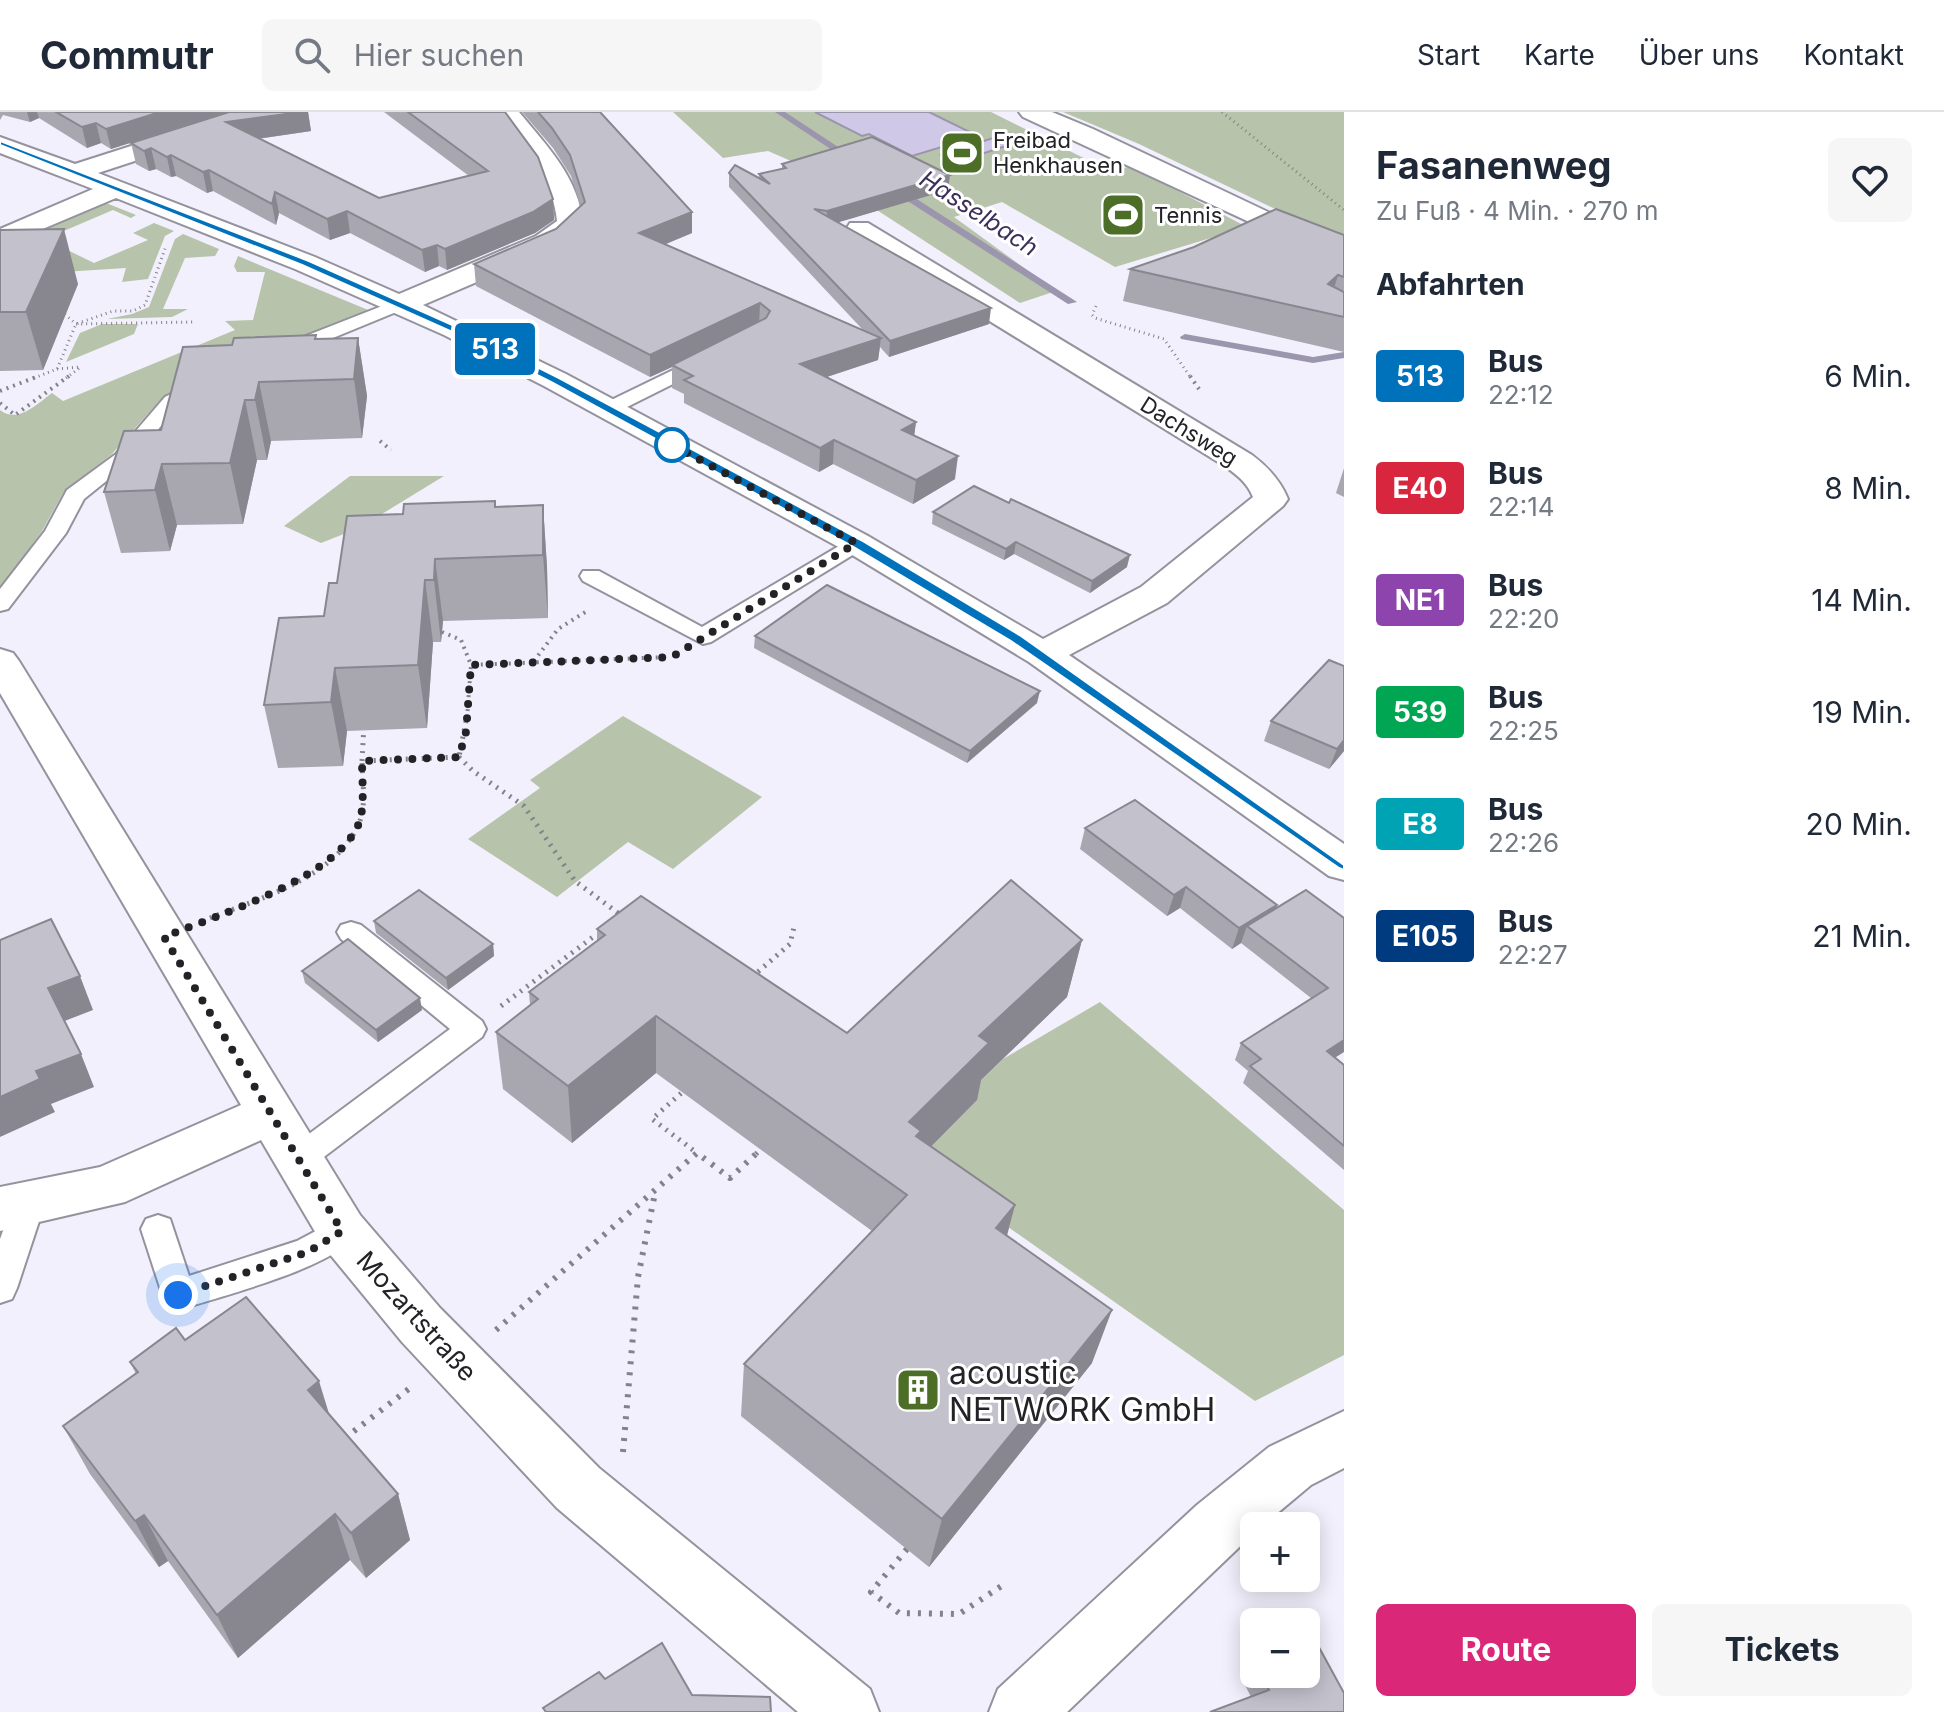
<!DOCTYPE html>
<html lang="de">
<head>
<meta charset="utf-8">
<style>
	body { margin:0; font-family:Inter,sans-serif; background:#f6f6f7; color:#1f2937; height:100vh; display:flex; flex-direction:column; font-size:30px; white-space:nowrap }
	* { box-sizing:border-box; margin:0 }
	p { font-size:26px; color:#747a83 }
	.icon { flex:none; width:44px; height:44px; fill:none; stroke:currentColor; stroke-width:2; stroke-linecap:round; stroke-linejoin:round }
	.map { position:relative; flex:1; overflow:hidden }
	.panel { display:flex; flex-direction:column; background:#fff; width:600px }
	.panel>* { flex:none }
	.badge { padding:0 16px; border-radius:6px; font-size:28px; line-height:52px }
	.tools { position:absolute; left:1240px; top:1400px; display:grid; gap:16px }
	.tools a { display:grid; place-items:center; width:80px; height:80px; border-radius:12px; background:#fff; box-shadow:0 4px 20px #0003; font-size:40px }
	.you { position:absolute; width:40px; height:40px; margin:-20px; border:6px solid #fff; border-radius:50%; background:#1a73e8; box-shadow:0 0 0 12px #1a73e833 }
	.map>.badge { position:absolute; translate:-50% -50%; box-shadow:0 0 0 4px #fff }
	h2 { padding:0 32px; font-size:30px; line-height:72px }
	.round { display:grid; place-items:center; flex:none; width:84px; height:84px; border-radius:12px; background:#f6f6f7 }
	.summary { display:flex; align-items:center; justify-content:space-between; height:136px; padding:0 32px }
	h1 { font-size:38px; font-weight:700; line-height:60px }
	.primary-button { display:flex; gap:16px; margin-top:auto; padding:16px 32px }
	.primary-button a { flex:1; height:92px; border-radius:12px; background:#db2777; color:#fff; font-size:32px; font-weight:700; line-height:92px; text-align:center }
	.primary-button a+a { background:#f6f6f7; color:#1f2937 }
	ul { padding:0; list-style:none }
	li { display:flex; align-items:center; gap:24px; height:112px; padding:0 32px }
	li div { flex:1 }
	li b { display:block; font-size:30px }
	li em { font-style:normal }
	li .badge { min-width:88px; font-weight:700; text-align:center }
	header { display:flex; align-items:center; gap:48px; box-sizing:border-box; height:112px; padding:0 40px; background:#fff; border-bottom:2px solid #e0e1e3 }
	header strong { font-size:38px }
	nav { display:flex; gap:44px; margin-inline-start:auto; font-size:28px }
	.search { width:560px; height:72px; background:#f6f6f7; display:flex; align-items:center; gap:20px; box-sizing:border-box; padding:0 28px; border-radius:12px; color:#747a83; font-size:30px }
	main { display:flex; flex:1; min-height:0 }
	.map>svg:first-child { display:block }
	.green { fill:#b7c4ab }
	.water { fill:#cfc8e7; stroke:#9b96ad; stroke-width:2 }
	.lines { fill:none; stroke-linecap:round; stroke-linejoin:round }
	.stream { fill:#9b96ad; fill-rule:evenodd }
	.service-casing { stroke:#94929d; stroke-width:4 }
	.minor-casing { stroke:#94929d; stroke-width:4 }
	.path-far3 { stroke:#83828a; stroke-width:3; stroke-dasharray:1 4; stroke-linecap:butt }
	.path-far2 { stroke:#83828a; stroke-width:4; stroke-dasharray:2 5; stroke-linecap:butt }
	.path-far1 { stroke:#83828a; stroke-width:5; stroke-dasharray:2 6; stroke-linecap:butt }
	.path { stroke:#83828a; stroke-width:6; stroke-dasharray:3 8; stroke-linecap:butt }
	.service { fill:#fff; fill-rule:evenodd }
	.minor { fill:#fff; fill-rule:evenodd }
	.wall { fill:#a8a6af }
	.shaded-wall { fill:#88878f }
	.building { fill:#c3c1cc; stroke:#88878f; stroke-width:2 }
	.line { fill:#0072bc; stroke:#fff; stroke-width:2 }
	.walk { stroke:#232226; stroke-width:8; stroke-dasharray:0 14.4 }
	.stop-dot { fill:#fff; stroke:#0072bc; stroke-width:4 }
	.labels { text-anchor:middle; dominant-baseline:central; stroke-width:6; stroke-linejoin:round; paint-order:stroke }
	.far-poi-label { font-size:22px; fill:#232226; stroke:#fff; text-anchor:start }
	.far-street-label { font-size:22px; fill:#232226; stroke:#fff }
	.far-water-label { font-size:24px; font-style:italic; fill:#3c305a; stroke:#fff }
	.street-label { font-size:26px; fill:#232226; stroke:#fff }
	.near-poi-label { font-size:32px; fill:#232226; stroke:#fff; text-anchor:start }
</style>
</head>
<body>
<header>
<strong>Commutr</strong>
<div class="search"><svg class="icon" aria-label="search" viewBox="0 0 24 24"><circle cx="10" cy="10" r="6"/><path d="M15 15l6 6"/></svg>Hier suchen</div>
<nav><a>Start</a><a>Karte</a><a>Über uns</a><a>Kontakt</a></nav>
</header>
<main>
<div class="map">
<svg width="1344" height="1600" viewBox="0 0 1344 1600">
	<rect width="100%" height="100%" fill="#f2f0fc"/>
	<!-- green -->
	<g class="green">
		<polygon points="673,0 991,0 1112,60 1130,54 1247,115 1115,155 1002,90 954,105 1056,179 1020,191 823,63 768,39 723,46"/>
		<polygon points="1063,0 1344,0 1344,130 1139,32"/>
		<polygon points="106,91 136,103 131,106 113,98 45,127 94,151 148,128 133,121 154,111 174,119 165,124 148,167 122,170 126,156 63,160 0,131 86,94"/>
		<polygon points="183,122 219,137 215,144 185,146 163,197 188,197 172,205 107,207 132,202 149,195 175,127"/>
		<path d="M238,144l135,56 -212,87 -50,56 -48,38 -21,38 -42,58v-179c18,14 37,-6 52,-17l11,8 172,-71 -10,-9 28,-1 12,-48h-28l-3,-6z"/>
		<polygon points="102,212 138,212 134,222 66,250 80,221"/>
		<polygon points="350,364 444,364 359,416 321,431 284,414"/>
		<polygon points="623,604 762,685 673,757 628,730 557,785 468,727 540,676 530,668"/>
		<polygon points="1100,890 1344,1098 1344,1243 1255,1289 916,1050 977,988 968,981 1003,947"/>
	</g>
	<!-- water -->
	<g class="water">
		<polygon points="815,0 929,0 978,24 912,44 869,22 862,24"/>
		<polygon points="996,25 1012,32 957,50 941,43"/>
	</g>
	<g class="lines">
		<!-- stream -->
		<g class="stream">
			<polygon points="775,0 785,0 858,48 850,50"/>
			<polygon points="892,75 898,75 1077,190 1068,192 892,79"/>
			<polygon points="1185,222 1313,245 1344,240 1344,246 1313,251 1181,227 1180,225"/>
		</g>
		<!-- service casing -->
		<g class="service-casing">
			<g id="service">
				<polygon points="400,187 409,192 406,196 289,244 275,244 273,240 275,236"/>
				<polygon points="706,242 713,244 716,248 713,252 615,301 601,301 598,297 601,293"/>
				<polygon points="199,268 206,270 209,274 206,278 179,293 130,350 84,387 66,421 8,497 0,499 0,477 45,419 67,378 116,342 165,285"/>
				<polygon points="856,424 867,431 864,436 711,530 703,532 583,469 580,464 583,459 599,459 702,515"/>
				<polygon points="351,810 361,813 482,909 486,917 482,925 308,1057 297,1061 286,1057 281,1048 286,1039 450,917 341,827 337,820 341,813"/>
				<polygon points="29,1077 41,1081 45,1091 17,1176 12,1187 0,1191 0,1127 17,1081"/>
				<path d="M158,1103l12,4 19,57 108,-35 45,-24 12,4 5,10c-17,35 -142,66 -181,79l-12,-4 -25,-77 5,-10z"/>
			</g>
		</g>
		<!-- minor casing -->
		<g class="minor-casing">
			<g id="minor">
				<path d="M237,0h36l-4,5 -171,56 217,84 84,37 137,-58 21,-15c-4,-46 -38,-73 -63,-109h25c28,34 60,66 64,112l-27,24 -133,57 143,69 302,162 175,103 98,-52 112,-90c-6,-15 -17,-23 -30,-32l-373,-230 -4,-6 4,-6h18l384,232c16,12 28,25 36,44l-5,7 -116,97 -98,52 275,189v36l-15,-4 -300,-214 -185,-112 -300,-164 -100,-51 -149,-66 -179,-71 -116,49v-18l93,-40 -93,-36v-16l75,27z"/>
				<polygon points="1019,0 1052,0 1093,17 1344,136 1344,154 1023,5"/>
				<polygon points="0,537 13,541 19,549 360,1103 440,1196 599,1356 870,1577 879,1600 798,1600 557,1396 402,1230 324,1135 261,1028 125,1090 0,1119 0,1075 100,1055 241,993 0,581"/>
				<polygon points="1344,1299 1344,1356 1311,1373 1262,1414 1254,1414 1254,1421 1067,1600 989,1600 998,1577 1197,1393 1269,1335"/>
			</g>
		</g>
		<!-- path-far3 -->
		<g class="path-far3">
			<polyline points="1222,0 1344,98"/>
			<polyline points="1096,194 1092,203 1095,206 1164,227 1191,266"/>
			<polyline points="61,199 76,212 194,210"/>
			<polyline points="57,257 80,255"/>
			<polyline points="34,266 57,257 76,212 113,199 133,199 145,193 166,134"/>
			<polyline points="66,266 81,255"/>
		</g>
		<!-- path-far2 -->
		<g class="path-far2">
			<polyline points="1190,264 1199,277"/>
			<polyline points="0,279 39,264"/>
			<polyline points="0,291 15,303 69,264"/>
			<polyline points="380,329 391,338"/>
			<polyline points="442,520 461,528 471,553"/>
			<polyline points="534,549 558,517 587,499"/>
			<polyline points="467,606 471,553 668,545"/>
		</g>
		<!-- path-far1 -->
		<g class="path-far1">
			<polyline points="459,645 473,659 524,694 575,769 622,804"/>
			<polyline points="362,649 364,613"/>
			<path d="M210,806c50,-20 126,-40 149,-95 8,-18 3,-43 3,-62l97,-4 8,-41"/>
			<polyline points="752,865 790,832 794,815"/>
			<polyline points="501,894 597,822 603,822"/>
			<polyline points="687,976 652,1007 697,1041"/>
			<polyline points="756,1042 760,1038"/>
		</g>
		<!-- path -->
		<g class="path">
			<polyline points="496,1218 697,1041 730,1066 758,1040"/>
			<polyline points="345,1326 410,1276"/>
			<polyline points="623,1340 638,1165 655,1081"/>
			<polyline points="907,1437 871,1480 899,1501 959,1502 1006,1471"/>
		</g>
		<!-- service -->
		<use href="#service" class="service"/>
		<!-- minor -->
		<use href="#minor" class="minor"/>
	</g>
	<!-- wall -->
	<g class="wall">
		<polygon points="0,0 227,0 111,37 101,31 87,36 39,6 30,10 3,3 0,8"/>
		<polygon points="229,0 308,0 311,19 258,27 379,86 469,64 384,0 505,0 553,87 554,108 535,121 447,158 439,154 425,160 350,121 330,128 279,101 276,113 213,79 207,81 176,64 171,65 156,57 149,59 136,52 131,31"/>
		<polygon points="522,0 600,0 692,100 692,121 665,132 863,218 729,75 729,61 759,66 759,62 782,57 782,52 948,78 838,110 989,212 889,245 880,235 878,248 827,265 916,310 914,323 955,367 913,392 833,352 819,360 684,291 684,282 672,276 672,255 650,265 476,174 474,152 556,117 581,95 571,64 553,36"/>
		<polygon points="0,118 78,172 43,258 0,259"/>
		<polygon points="1344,123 1344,240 1123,189 1130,157"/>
		<polygon points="358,226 367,284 362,326 271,329 267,348 257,348 243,412 177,413 170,439 121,441 104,380 161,318 232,233"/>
		<polygon points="1344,356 1344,385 1336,381"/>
		<polygon points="543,393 547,455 548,506 443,509 441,530 433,530 427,616 347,619 343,654 278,656 264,593 324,504 337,471 403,402 496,395"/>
		<polygon points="933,400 1127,455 1090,481 1014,442 1004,448 932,412"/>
		<polygon points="755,524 1037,591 967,651 754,536"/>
		<polygon points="1271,609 1344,639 1329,657 1264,629"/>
		<polygon points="1085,716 1277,793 1275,797 1344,806 1335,946 1344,953 1344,1058 1243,971 1248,959 1235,948 1241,931 1311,886 1241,831 1232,837 1180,796 1167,804 1080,737"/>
		<polygon points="374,809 493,832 494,844 448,878 376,821"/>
		<polygon points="597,817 847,921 1082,828 1067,885 981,968 977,988 931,1034 1015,1093 1007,1124 1092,1251 929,1455 741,1304 744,1252 872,1119 656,961 572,1031 503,977 496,920 530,893 529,880 597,829"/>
		<polygon points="302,859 422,898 378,930 305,871"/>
		<polygon points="185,1228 329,1303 398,1382 410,1428 366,1466 350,1448 238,1546 168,1449 159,1455 90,1362 63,1314 136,1262 130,1250"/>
		<polygon points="1254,1549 1254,1562 1306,1562 1344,1581 1251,1585 1242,1567"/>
	</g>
	<!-- shaded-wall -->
	<g class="shaded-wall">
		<polygon points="27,0 37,0 39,6 30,10"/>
		<polygon points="160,0 227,0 111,37 106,17"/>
		<polygon points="301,0 308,0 311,19 229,31 226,10"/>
		<polygon points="96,11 101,31 87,36 82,15"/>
		<polygon points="151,36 156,57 149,59 144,39"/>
		<polygon points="171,43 176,64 171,65 167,45"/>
		<polygon points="209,58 213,79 207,81 203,60"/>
		<polygon points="950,63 948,78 826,114 827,99"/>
		<polygon points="275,80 279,101 276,113 272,92"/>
		<polygon points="553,87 554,108 535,121 447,158 445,137"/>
		<polygon points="347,99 350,121 330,128 327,107"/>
		<polygon points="692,100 692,121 640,143 639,121"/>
		<polygon points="64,117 78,172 43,258 26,200"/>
		<polygon points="437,133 439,154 425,160 422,138"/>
		<polygon points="1338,163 1328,196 1328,172"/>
		<polygon points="760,191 759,214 672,253 672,255 650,265 650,243"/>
		<polygon points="991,196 989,212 889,245 890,229"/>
		<polygon points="358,226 367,284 362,326 354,267"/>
		<polygon points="881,226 878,248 799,274 800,252"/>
		<polygon points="259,270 271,329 267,348 255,288"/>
		<polygon points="245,288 257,348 243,412 230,351"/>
		<polygon points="916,310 913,333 902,318"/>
		<polygon points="834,328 833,352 819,360 820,336"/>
		<polygon points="958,344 955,367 913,392 916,368"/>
		<polygon points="162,352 177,413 170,439 155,378"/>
		<polygon points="543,393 547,455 548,506 543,443"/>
		<polygon points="1016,430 1014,442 1004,448 1006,437"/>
		<polygon points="1130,443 1127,455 1090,481 1092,469"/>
		<polygon points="435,447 443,509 441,530 434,468"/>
		<polygon points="425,468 433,530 427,616 418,553"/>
		<polygon points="335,556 347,619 343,654 331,590"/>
		<polygon points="1040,579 1037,591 967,651 970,639"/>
		<polygon points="1344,628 1344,639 1329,657 1337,637"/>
		<polygon points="1186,775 1180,796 1167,804 1174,783"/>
		<polygon points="1277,793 1269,814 1247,814 1241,831 1232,837 1239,816"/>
		<polygon points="1082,828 1067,885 981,968 977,988 915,1051 909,1010 979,924"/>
		<polygon points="493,832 494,844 448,878 446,866"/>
		<polygon points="80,864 93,898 62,910 48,876"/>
		<polygon points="420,886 422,898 378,930 376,918"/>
		<polygon points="656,904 656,961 572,1031 568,974"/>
		<polygon points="1344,928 1344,940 1319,956 1327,939"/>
		<polygon points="81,942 94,975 51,992 55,1000 0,1025 0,985 36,959"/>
		<polygon points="1015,1093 1000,1148 996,1116"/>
		<polygon points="1112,1198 1092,1251 929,1455 942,1407"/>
		<polygon points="319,1269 334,1318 308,1278"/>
		<polygon points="398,1382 410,1428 366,1466 351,1421"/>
		<polygon points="335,1402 350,1448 238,1546 217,1503"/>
		<polygon points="144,1403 168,1449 159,1455 135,1409"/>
	</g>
	<!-- building -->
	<g class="building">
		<polygon points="56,0 160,0 106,17 96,11 82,15"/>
		<polygon points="229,0 301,0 226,10 379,86 488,59 408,0 505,0 538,45 553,87 533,100 445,137 437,133 422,138 347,99 327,107 275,80 272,92 209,58 203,60 171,43 167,45 151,36 144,39 131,31"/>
		<polygon points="538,0 600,0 692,100 639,121 881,226 800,252 916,310 902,318 958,344 916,368 834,328 820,336 684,268 693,264 672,253 766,206 770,199 760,191 650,243 474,152 556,117 585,90 570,43 552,16"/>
		<polygon points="872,25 950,63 827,99 814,97 991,196 890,229 729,61 735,53 770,72 759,62 786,56 782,52"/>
		<polygon points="1276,97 1344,123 1344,165 1338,163 1328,172 1344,180 1344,205 1130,157 1194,135"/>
		<polygon points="64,117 26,200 0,200 0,118"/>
		<polygon points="316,223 315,227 358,226 354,267 259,270 255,288 245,288 230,351 162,352 155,378 104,380 124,319 161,318 183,235 232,233 234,226"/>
		<polygon points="974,374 1009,391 1011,387 1130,443 1092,469 1016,430 1006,437 933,400"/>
		<polygon points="495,389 495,395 543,393 543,443 435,447 434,468 425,468 418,553 335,556 331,590 264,593 279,506 324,504 329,471 337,471 347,404 403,402 404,392"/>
		<polygon points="827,473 1040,579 970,639 755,524"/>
		<polygon points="1329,548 1344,554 1344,628 1337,637 1271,609"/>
		<polygon points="1135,688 1277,793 1239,816 1186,775 1174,783 1085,716"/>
		<polygon points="1011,768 1082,828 979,924 989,931 909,1010 921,1019 916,1024 1015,1093 996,1116 1112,1198 942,1407 744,1252 907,1083 656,904 568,974 496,920 538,887 529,880 605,823 597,817 641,784 847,921"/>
		<polygon points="419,778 493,832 446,866 374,809"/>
		<polygon points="1306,778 1344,806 1344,928 1327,939 1344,953 1344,1034 1250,954 1261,947 1241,931 1328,876 1247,814"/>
		<polygon points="51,807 80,864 48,876 81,942 36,959 40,967 0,985 0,828"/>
		<polygon points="348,827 420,886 376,918 302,859"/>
		<polygon points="246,1185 319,1269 308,1278 398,1382 351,1421 335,1402 217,1503 144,1403 135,1409 63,1314 138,1260 130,1250 176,1216 185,1228"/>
		<polygon points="1315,1528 1344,1581 1344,1600 1210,1600 1269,1578 1261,1562 1306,1562 1306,1531"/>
		<polygon points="662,1531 692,1583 770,1585 771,1600 546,1600 543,1596 599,1560 605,1567"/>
	</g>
	<!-- line -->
	<polygon class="line" points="0,29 309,149 457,215 559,266 861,428 1021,524 1344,753 1344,758 1339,756 1011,529 852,434 551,270 450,219 302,153 0,33"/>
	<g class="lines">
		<!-- walk -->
		<path class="walk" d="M178,1183l130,-43 34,-21 -178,-294c53,-22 174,-59 195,-114 6,-16 3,-44 3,-62l97,-4 7,-25 5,-67 201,-8 184,-114 -184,-98"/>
	</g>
	<!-- icons -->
	<defs>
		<g id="stadium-square" transform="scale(2.3)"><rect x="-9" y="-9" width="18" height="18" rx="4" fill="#4d6e26" stroke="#fff"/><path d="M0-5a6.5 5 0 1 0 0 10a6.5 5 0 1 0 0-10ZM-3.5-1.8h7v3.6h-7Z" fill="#fff"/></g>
		<g id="building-square" transform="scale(2.3)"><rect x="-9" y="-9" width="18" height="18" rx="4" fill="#4d6e26" stroke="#fff"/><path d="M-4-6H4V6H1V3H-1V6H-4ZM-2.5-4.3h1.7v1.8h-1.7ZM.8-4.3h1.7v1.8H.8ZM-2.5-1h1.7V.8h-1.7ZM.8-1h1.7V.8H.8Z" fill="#fff"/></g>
	</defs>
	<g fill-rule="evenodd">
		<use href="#stadium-square" x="962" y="41"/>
		<use href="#stadium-square" x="1123" y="103"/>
		<use href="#building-square" x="918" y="1278"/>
	</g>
	<!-- markers -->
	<circle class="stop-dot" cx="672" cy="333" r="16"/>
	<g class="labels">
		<!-- far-poi labels -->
		<g class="far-poi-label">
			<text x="993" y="28">Freibad<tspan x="993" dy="25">Henkhausen</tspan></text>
			<text x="1154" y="103">Tennis</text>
		</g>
		<!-- far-street labels -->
		<g class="far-street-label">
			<text transform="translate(1189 319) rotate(32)">Dachsweg</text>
		</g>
		<!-- far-water labels -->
		<g class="far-water-label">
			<text transform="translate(979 101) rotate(33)">Hasselbach</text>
		</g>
		<!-- street labels -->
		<g class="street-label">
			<text transform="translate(417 1204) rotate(48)">Mozartstraße</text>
		</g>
		<!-- near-poi labels -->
		<g class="near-poi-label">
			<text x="949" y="1260">acoustic<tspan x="949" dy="37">NETWORK GmbH</tspan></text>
		</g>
	</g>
</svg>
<div class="tools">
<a>+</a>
<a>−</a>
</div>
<div class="you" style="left:178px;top:1183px"></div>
<b class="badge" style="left:495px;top:237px;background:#0072bc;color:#fff">513</b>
</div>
<section class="panel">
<div class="summary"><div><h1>Fasanenweg</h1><p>Zu Fuß · 4 Min. · 270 m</p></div><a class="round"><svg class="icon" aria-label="heart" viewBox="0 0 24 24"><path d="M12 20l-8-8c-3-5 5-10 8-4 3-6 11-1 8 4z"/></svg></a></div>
<h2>Abfahrten</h2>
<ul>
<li><span class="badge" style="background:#0072bc;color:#fff">513</span><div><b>Bus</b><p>22:12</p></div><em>6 Min.</em></li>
<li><span class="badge" style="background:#d7263d;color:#fff">E40</span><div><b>Bus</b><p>22:14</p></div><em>8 Min.</em></li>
<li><span class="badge" style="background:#8e44ad;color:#fff">NE1</span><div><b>Bus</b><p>22:20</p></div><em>14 Min.</em></li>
<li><span class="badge" style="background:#00a651;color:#fff">539</span><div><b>Bus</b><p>22:25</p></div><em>19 Min.</em></li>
<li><span class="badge" style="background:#00a3b4;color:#fff">E8</span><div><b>Bus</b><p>22:26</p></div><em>20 Min.</em></li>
<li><span class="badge" style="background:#003b80;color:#fff">E105</span><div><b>Bus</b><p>22:27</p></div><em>21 Min.</em></li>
</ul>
<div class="primary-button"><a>Route</a><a>Tickets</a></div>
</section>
</main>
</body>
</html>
